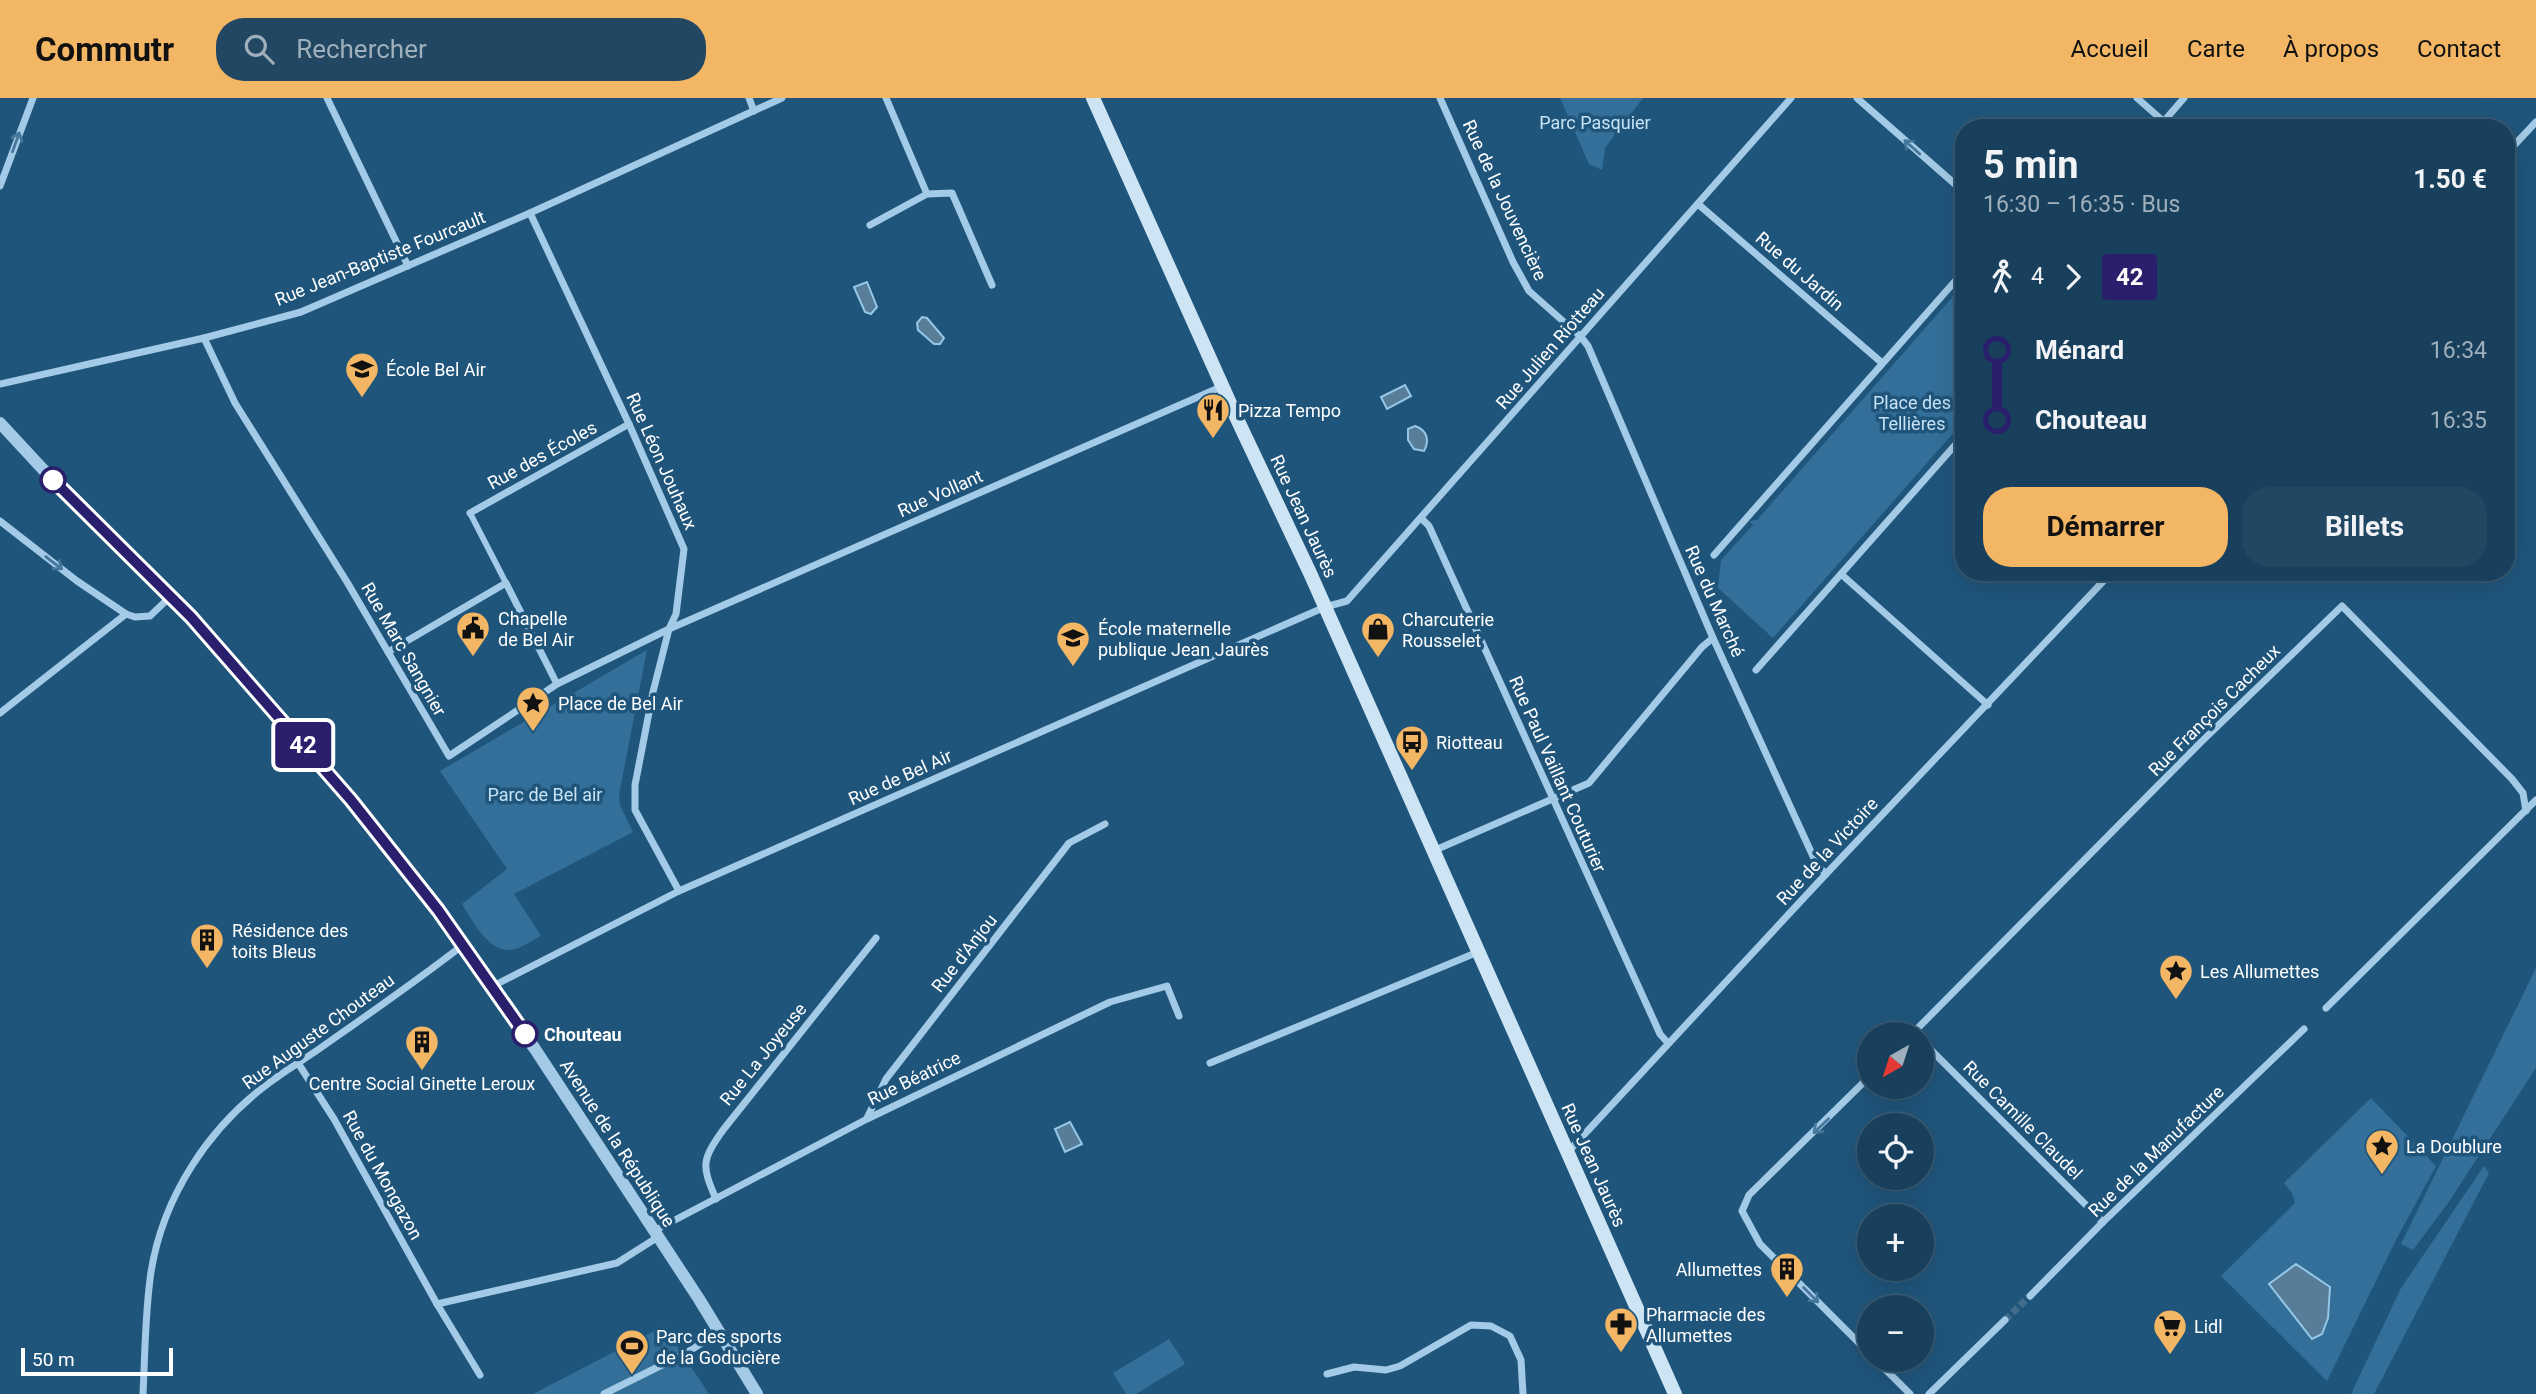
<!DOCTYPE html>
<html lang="fr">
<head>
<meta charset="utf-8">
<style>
	body { margin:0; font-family:Roboto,sans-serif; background:#214762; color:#f1f3f6; height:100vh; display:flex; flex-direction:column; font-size:26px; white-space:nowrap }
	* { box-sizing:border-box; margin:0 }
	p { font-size:23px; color:#9fafbb }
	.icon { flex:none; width:38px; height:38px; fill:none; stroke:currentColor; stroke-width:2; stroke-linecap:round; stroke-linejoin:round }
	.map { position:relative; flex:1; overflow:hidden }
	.side { position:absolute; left:1955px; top:21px; width:560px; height:462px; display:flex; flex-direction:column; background:#18405c; border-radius:28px; box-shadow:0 7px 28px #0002,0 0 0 2px #365972 }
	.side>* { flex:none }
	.badge { padding:0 14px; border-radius:5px; font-size:24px; line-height:46px }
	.needle { width:46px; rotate:219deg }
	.tools { position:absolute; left:1857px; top:924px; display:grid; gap:14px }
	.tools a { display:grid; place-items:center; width:77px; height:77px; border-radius:50%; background:#18405c; box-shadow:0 7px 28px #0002,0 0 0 2px #365972; font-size:35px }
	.scale { position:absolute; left:21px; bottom:18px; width:152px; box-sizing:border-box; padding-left:7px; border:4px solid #fff; border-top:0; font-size:19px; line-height:24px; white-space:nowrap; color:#fff; -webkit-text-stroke:5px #20557b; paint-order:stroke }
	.map>.badge { position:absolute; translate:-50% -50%; box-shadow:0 0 0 4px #fff }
	.legs { display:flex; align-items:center; gap:10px; height:77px; padding:0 28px; font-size:23px }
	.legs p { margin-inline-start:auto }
	.overview { display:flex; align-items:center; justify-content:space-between; height:119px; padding:0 28px }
	h1 { font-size:38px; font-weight:700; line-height:52px }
	.action { display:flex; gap:14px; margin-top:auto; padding:14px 28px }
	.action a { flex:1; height:80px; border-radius:28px; background:#f3b664; color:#111; font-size:28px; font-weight:700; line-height:80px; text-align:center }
	.action a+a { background:#214762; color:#f1f3f6 }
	ul { padding:0 28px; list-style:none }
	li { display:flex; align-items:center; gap:24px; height:70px; font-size:26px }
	li i { display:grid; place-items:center; width:10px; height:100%; margin:0 9px; background:currentColor }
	li i::after { content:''; width:18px; height:18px; margin:-9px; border:5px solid; border-radius:50%; background:#18405c }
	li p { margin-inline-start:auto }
	li:first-child i { background:linear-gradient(#0000 50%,currentColor 0) }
	li:last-child i { background:linear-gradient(currentColor 50%,#0000 0) }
	header { display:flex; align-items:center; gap:42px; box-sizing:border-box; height:98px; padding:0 35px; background:#f3b664; color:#111 }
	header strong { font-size:33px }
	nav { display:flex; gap:38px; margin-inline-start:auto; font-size:24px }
	.search { width:490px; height:63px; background:#214762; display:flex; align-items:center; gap:18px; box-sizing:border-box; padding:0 24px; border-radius:28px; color:#9fafbb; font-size:26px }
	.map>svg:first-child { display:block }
	.green { fill:#336f99 }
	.water { fill:#577d99; stroke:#96c7e7; stroke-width:2 }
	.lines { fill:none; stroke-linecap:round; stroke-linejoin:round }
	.minor-tunnel { stroke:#416e8f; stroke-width:7; stroke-dasharray:7 3.5; stroke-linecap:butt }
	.pedestrian { stroke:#a3cae6; stroke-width:6 }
	.minor { stroke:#a3cae6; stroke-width:7 }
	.tertiary { stroke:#a3cae6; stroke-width:12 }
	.secondary { stroke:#cde4f5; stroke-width:14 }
	.oneway { stroke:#47789b }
	.line-1-casing { stroke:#fff; stroke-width:16 }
	.line-1 { stroke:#291f6c; stroke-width:10 }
	.stop-1-dot { fill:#fff; stroke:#291f6c; stroke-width:3.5 }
	.labels { text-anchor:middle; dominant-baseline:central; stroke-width:7; stroke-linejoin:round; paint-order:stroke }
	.park-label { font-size:18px; fill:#c6e2f5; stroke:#20557b }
	.street-label { font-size:18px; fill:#fff; stroke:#20557b }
	.poi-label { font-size:18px; fill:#fff; stroke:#20557b; text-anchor:start }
	.stop-label { font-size:18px; font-weight:bold; fill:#fff; stroke:#20557b; text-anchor:start }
</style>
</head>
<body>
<header>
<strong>Commutr</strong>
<div class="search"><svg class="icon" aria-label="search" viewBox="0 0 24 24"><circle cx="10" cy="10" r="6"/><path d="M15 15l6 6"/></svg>Rechercher</div>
<nav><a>Accueil</a><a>Carte</a><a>À propos</a><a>Contact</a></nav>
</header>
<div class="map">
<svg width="2536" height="1296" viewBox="0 0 2536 1296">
	<rect width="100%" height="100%" fill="#20557b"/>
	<!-- green -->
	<g class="green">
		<polygon points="1560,0 1643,0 1605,50 1602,72 1589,66"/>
		<polygon points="1963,187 1963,324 1773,540 1718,490 1721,462 1753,427 1749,423 1757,422"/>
		<path d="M647,552l-28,145 1,10 13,27 -119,62 27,42c-9,4 -22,14 -32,14 -22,0 -37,-30 -47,-46l45,-35 -67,-98z"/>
		<polygon points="2536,870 2536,970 2448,1105 2413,1152 2401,1146"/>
		<polygon points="2371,1000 2436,1068 2396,1142 2327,1283 2221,1178 2295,1105 2292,1095 2284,1085"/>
		<polygon points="2484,1068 2489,1075 2374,1296 2351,1296 2401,1190"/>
		<polygon points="664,1228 709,1296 533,1296"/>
		<polygon points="1169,1241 1185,1266 1136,1296 1126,1296 1113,1275"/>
	</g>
	<!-- water -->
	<g class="water">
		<polygon points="867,184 877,209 871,216 865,214 854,189"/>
		<polygon points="922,219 927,220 944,240 940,246 934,246 918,232 917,225"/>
		<polygon points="1405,287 1411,298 1387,311 1381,299"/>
		<path d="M1415,328c12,4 15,14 9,25l-10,-2 -6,-9v-11z"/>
		<polygon points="1070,1024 1082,1046 1065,1054 1055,1031"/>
		<polygon points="2296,1166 2330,1189 2328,1220 2322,1236 2312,1241 2269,1186"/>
	</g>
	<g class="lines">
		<!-- minor-tunnel -->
		<polyline class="minor-tunnel" points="2005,1222 2030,1198"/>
		<!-- pedestrian -->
		<polyline class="pedestrian" points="470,415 506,485"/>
		<!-- minor -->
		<g class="minor">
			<polyline points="327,0 408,168"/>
			<polyline points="749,0 754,13"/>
			<polyline points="1440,0 1513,164 1529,193 1581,239 1588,248 1713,540 1817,767 1826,776"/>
			<polyline points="1857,0 1964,94"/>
			<polyline points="2137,0 2171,30"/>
			<polyline points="2158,30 2184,0"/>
			<polyline points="2506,56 2536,24"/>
			<polyline points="0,88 33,0"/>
			<polyline points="927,96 952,95 992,187"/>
			<polyline points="1698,106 1881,264"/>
			<polyline points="530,115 629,326 684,451 676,516 669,531 653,594 635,687 635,712 679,793"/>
			<polyline points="870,127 927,96 886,0"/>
			<polyline points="204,240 235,305 347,484 449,658 557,586 669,531 1223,288"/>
			<polyline points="0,286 204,240 301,214 530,115 782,0"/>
			<polyline points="470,415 629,326"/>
			<polyline points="1421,420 1429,428 1660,936 1668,945"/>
			<polyline points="0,423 77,483 126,516 135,519 150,518 170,499"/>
			<polyline points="1714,457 1964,173"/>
			<polyline points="1841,476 1988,607"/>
			<polyline points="388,554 506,485 557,586"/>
			<polyline points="1756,572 1964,337"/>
			<polyline points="0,615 126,516"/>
			<polyline points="1433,753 1589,685 1702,549 1713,540"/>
			<polyline points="493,888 679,793 1325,509 1347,503 1791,0"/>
			<polyline points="2326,910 2536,702"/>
			<polyline points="1912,936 2201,644 2342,508 2512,681 2523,695 2526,713"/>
			<polyline points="1922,943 2103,1124"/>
			<polyline points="298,965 334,1021 437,1206 617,1165 658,1139"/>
			<polyline points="1210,965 1478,854"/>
			<polyline points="1869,979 1749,1097 1742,1113 1760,1146 1869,1255"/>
			<polyline points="867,1020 886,981 1069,745 1105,726"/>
			<polyline points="1567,1055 1826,776 2112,474"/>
			<path d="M716,1101c-15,-34 -14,-39 7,-69l153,-192"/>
			<polyline points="654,1133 867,1021 1110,904 1167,888 1179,918"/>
			<polyline points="2030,1198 2103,1124 2304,931"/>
			<polyline points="437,1206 480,1277"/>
			<polyline points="1876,1262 1910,1296"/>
			<polyline points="1327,1276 1354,1269 1386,1272 1400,1268 1471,1227 1491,1228 1510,1238 1521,1262 1523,1296"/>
			<path d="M143,1296c2,-40 2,-82 8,-122 12,-75 57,-144 118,-189 18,-14 38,-25 57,-39 46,-32 93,-65 137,-99"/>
			<polyline points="604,1296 686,1255 718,1235"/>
			<polyline points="1929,1296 2005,1222"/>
		</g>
		<!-- tertiary -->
		<polyline class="tertiary" points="0,325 64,394 191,519 351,702 438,812 535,951 699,1201 757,1296"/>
		<!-- secondary -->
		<polyline class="secondary" points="1093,0 1238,323 1310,475 1675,1296"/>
	</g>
	<!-- one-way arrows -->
	<defs><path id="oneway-shaft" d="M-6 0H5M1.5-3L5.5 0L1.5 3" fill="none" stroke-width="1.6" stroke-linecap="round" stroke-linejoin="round" transform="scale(1.75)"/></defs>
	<g class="oneway">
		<use href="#oneway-shaft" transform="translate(16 44) rotate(-70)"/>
		<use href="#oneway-shaft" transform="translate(1912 49) rotate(-138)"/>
		<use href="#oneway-shaft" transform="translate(54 465) rotate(38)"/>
		<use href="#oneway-shaft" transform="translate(1821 1028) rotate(136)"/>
		<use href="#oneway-shaft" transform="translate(1811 1197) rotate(45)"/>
	</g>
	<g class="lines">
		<!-- line-1 casing -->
		<g class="line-1-casing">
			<polyline id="line-1" points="53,382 191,519 351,702 438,812 525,936"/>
		</g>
		<!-- line-1 -->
		<use href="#line-1" class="line-1"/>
	</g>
	<!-- icons -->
	<defs>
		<g id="school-pin" transform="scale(1.75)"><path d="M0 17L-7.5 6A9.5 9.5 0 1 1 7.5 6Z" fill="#f3b664" stroke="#20557b"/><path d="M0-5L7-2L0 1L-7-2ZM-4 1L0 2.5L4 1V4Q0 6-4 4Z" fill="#111"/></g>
		<g id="restaurant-pin" transform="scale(1.75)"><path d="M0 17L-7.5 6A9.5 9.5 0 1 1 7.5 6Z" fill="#f3b664" stroke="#20557b"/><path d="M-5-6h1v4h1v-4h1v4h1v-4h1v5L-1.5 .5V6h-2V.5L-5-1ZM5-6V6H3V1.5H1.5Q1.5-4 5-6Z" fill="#111"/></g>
		<g id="civic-pin" transform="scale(1.75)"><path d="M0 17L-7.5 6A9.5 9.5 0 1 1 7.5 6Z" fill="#f3b664" stroke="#20557b"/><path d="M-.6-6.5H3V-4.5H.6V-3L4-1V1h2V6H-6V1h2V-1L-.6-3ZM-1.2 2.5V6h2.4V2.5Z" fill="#111"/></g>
		<g id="shop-pin" transform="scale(1.75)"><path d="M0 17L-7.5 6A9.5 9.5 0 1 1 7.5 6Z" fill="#f3b664" stroke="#20557b"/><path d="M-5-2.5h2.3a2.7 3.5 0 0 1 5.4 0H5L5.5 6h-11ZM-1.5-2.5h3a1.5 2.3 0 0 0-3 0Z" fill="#111"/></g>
		<g id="sight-pin" transform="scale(1.75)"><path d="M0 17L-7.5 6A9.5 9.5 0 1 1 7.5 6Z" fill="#f3b664" stroke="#20557b"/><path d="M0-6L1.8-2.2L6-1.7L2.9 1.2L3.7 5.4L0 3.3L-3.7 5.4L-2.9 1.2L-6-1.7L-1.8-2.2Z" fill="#111"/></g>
		<g id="bus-pin" transform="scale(1.75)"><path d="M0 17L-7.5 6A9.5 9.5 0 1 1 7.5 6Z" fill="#f3b664" stroke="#20557b"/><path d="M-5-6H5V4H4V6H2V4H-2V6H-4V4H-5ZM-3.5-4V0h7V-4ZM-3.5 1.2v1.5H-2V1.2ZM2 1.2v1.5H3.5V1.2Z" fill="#111"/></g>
		<g id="building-pin" transform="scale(1.75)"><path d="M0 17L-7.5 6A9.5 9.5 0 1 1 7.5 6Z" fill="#f3b664" stroke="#20557b"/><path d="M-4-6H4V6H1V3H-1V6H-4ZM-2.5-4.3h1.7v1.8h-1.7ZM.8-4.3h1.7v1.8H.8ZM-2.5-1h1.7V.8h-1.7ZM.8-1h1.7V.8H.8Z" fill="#111"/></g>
		<g id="pharmacy-pin" transform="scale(1.75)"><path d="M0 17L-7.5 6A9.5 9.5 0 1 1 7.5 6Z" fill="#f3b664" stroke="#20557b"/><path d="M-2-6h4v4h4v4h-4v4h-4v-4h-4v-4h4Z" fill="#111"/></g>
		<g id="supermarket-pin" transform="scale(1.75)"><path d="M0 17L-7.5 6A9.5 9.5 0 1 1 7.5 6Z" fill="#f3b664" stroke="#20557b"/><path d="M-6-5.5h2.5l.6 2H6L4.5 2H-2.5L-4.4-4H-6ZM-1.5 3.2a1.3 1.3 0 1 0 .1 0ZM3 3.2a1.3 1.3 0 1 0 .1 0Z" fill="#111"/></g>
		<g id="stadium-pin" transform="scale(1.75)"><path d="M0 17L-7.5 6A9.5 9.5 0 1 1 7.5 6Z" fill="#f3b664" stroke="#20557b"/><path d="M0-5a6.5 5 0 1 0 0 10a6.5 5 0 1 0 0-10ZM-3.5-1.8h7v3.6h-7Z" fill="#111"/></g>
	</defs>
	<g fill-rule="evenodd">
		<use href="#school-pin" x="362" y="271"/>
		<use href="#restaurant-pin" x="1213" y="312"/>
		<use href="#civic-pin" x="473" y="530"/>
		<use href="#shop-pin" x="1378" y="531"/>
		<use href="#school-pin" x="1073" y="540"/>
		<use href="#sight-pin" x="533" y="605"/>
		<use href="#bus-pin" x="1412" y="644"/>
		<use href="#building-pin" x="207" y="842"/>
		<use href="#sight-pin" x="2176" y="873"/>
		<use href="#building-pin" x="422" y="944"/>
		<use href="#sight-pin" x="2382" y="1048"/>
		<use href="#building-pin" x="1787" y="1171"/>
		<use href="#pharmacy-pin" x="1621" y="1226"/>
		<use href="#supermarket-pin" x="2170" y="1228"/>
		<use href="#stadium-pin" x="632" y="1248"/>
	</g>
	<!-- markers -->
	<g class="stop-1-dot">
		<circle cx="53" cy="382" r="12"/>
		<circle cx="525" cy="936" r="12"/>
	</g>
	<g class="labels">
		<!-- park labels -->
		<g class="park-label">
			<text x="1595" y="24">Parc Pasquier</text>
			<text x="1912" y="304">Place des<tspan x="1912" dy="21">Tellières</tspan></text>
			<text x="545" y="696">Parc de Bel air</text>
		</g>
		<!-- street labels -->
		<g class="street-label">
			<text transform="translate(1505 102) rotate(65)">Rue de la Jouvencière</text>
			<text transform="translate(380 160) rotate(-22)">Rue Jean-Baptiste Fourcault</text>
			<text transform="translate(1800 173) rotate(41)">Rue du Jardin</text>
			<text transform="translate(1550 250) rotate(-49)">Rue Julien Riotteau</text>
			<text transform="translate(542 357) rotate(-29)">Rue des Écoles</text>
			<text transform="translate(662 363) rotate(66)">Rue Léon Jouhaux</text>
			<text transform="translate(940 395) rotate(-24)">Rue Vollant</text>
			<text transform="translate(1304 418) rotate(65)">Rue Jean Jaurès</text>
			<text transform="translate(1715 503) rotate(66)">Rue du Marché</text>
			<text transform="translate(404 551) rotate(60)">Rue Marc Sangnier</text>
			<text transform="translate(2214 612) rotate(-45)">Rue François Cacheux</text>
			<text transform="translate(1558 676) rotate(66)">Rue Paul Vaillant Couturier</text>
			<text transform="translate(900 679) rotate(-24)">Rue de Bel Air</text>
			<text transform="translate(1827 753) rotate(-47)">Rue de la Victoire</text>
			<text transform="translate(964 855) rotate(-52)">Rue d'Anjou</text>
			<text transform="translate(318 933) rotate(-36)">Rue Auguste Chouteau</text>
			<text transform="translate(763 956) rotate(-51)">Rue La Joyeuse</text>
			<text transform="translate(914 980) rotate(-26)">Rue Béatrice</text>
			<text transform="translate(2023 1022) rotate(45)">Rue Camille Claudel</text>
			<text transform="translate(618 1045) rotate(57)">Avenue de la République</text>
			<text transform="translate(2156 1053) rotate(-44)">Rue de la Manufacture</text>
			<text transform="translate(1594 1067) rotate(66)">Rue Jean Jaurès</text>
			<text transform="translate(383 1077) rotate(61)">Rue du Mongazon</text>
		</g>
		<!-- poi labels -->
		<g class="poi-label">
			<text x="386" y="271">École Bel Air</text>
			<text x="1238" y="312">Pizza Tempo</text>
			<text x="498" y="520">Chapelle<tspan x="498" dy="21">de Bel Air</tspan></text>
			<text x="1402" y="521">Charcuterie<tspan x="1402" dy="21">Rousselet</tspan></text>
			<text x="1098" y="530">École maternelle<tspan x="1098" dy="21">publique Jean Jaurès</tspan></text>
			<text x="558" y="605">Place de Bel Air</text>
			<text x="1436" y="644">Riotteau</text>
			<text x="232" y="832">Résidence des<tspan x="232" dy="21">toits Bleus</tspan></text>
			<text x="2200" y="873">Les Allumettes</text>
			<text x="422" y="985" text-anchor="middle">Centre Social Ginette Leroux</text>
			<text x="2406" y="1048">La Doublure</text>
			<text x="1762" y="1171" text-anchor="end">Allumettes</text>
			<text x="1646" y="1216">Pharmacie des<tspan x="1646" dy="21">Allumettes</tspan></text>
			<text x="2194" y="1228">Lidl</text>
			<text x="656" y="1238">Parc des sports<tspan x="656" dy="21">de la Goducière</tspan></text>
		</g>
		<!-- stop labels -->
		<g class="stop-label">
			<text x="544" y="936">Chouteau</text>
		</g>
	</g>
</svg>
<div class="tools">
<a><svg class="needle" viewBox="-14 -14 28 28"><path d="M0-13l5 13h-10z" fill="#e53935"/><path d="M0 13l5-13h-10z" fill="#9fafbb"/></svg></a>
<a><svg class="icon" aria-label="locate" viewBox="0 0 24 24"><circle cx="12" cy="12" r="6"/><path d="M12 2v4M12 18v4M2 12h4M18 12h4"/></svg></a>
<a>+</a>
<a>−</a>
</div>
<div class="scale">50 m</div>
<b class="badge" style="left:303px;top:647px;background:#291f6c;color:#fff">42</b>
<section class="side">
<div class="overview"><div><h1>5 min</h1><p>16:30 – 16:35 · Bus</p></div><b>1.50 €</b></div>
<div class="legs"><svg class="icon" aria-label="walk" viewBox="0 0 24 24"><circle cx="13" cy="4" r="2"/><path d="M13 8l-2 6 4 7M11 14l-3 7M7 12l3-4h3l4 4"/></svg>4<svg class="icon" aria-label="forward" viewBox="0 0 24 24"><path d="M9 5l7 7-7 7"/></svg><b class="badge" style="background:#291f6c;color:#fff">42</b></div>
<ul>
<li><i style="color:#291f6c"></i><b>Ménard</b><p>16:34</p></li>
<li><i style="color:#291f6c"></i><b>Chouteau</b><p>16:35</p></li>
</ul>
<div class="action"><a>Démarrer</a><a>Billets</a></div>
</section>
</div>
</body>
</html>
